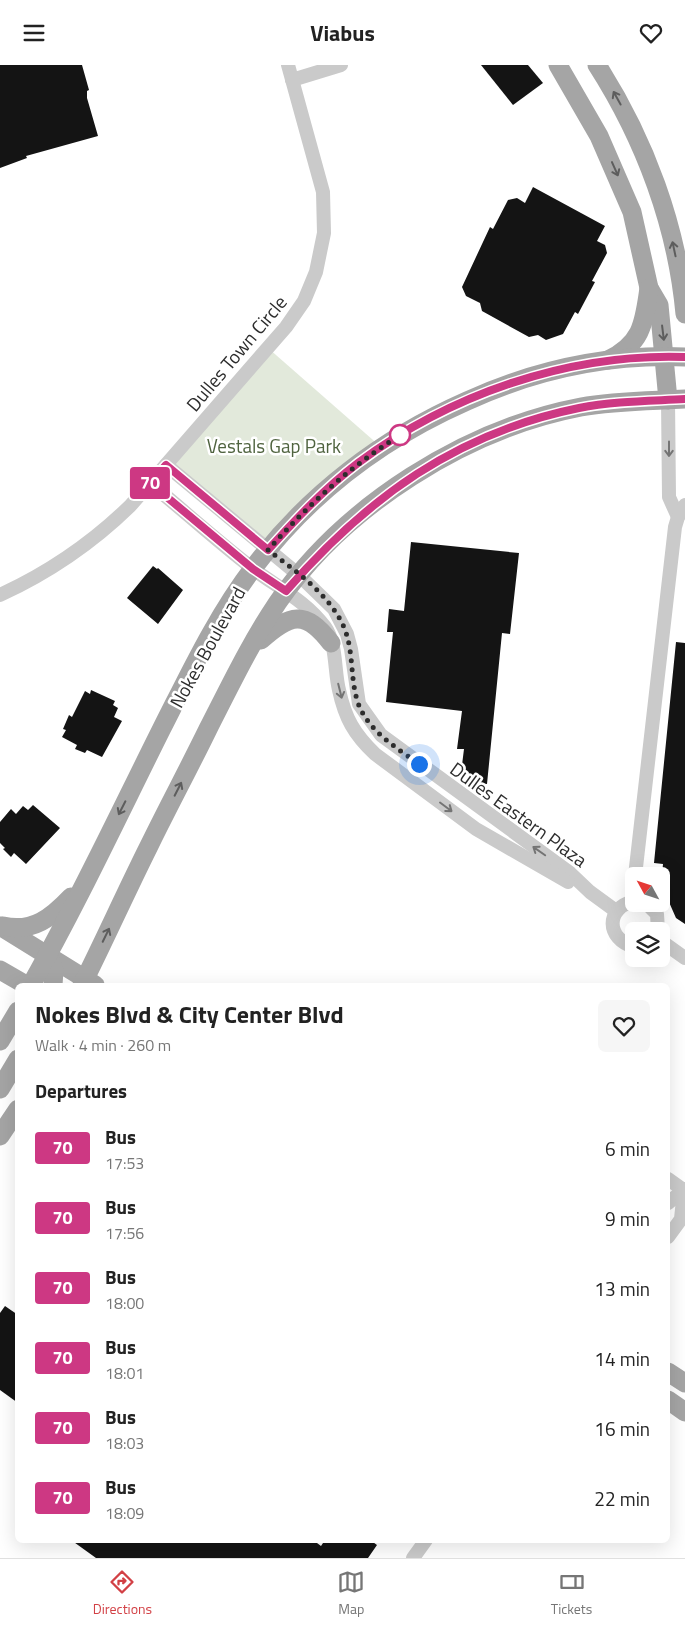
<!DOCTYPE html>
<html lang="en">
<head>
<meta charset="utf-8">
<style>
	body { margin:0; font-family:"Titillium Web",sans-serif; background:#f6f6f6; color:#222; height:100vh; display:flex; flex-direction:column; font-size:19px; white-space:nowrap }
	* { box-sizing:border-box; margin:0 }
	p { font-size:16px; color:#767676 }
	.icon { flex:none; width:28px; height:28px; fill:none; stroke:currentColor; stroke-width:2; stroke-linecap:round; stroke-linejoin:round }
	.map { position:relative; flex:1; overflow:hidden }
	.drawer { position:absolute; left:15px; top:918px; width:655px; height:560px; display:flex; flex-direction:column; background:#fff; border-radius:8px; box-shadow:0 5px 20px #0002 }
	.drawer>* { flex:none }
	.badge { padding:0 10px; border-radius:4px; font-size:18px; line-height:32px }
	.needle { width:32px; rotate:310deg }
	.fabs { position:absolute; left:625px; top:802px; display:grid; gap:10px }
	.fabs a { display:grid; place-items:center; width:45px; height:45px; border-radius:8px; background:#fff; box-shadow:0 5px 20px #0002; font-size:25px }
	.you { position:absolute; width:25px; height:25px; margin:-12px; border:4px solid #fff; border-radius:50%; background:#1a73e8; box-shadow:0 0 0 8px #1a73e833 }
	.map>.badge { position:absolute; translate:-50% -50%; box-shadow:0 0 0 2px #fff }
	h2 { padding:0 20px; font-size:19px; line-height:45px }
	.round { display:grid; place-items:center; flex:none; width:52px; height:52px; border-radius:8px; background:#f6f6f6 }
	.summary { display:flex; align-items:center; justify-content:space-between; height:85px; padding:0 20px }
	h1 { font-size:24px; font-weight:700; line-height:38px }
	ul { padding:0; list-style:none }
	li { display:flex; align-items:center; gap:15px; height:70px; padding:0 20px }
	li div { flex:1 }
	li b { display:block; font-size:19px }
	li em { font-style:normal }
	li .badge { min-width:55px; font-weight:700; text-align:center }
	header { display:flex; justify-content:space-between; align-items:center; height:65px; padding:0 20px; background:#fff; font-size:22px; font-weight:700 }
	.dock { display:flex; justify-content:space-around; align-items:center; height:70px; border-top:1px solid #e0e0e0; background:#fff; font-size:14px; color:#767676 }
	.dock a { display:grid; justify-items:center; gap:2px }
	.dock .current { color:#d24045 }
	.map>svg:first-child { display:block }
	.green { fill:#e2e9db }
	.building { fill:#141414 }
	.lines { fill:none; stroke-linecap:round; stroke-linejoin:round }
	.minor { stroke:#cacaca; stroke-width:14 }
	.major { stroke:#a5a5a5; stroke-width:19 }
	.oneway { stroke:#5d5d5d }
	.oneway2 { stroke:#747474 }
	.line-casing { stroke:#fff; stroke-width:11 }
	.line { stroke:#cd3883; stroke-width:8 }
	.walk { stroke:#2d2d2d; stroke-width:5; stroke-dasharray:0 9 }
	.stop-dot { fill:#fff; stroke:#cd3883; stroke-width:2.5 }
	.labels { text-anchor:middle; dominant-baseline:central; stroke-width:5; stroke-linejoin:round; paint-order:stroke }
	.street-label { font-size:19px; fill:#2d2d2d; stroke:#fff }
	.park-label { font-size:19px; fill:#4f633f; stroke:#fff }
</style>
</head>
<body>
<header><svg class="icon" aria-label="menu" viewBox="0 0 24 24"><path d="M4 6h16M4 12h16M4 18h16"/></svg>Viabus<svg class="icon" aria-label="heart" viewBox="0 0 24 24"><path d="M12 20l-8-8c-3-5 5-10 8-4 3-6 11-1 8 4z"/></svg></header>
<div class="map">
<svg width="685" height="1493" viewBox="0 0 685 1493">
	<rect width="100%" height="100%" fill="#fff"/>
	<!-- green -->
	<polygon class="green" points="268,283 381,382 268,485 166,400"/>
	<!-- building -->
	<g class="building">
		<polygon points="0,0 82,0 89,25 87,26 87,33 98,71 26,91 27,93 0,103"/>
		<polygon points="481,0 528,0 543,18 513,40"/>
		<polygon points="533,122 605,161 597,176 605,180 607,188 592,216 595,217 578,249 575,247 563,269 546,275 538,270 529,272 482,246 480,238 466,231 462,222 490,162 493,164 508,135 517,133 525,138"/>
		<polygon points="411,477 519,488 510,569 502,568 487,719 460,716 464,684 457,684 462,646 386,637 393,567 387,567 389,544 404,546"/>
		<polygon points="153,501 157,504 158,503 183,525 158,559 127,533"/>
		<polygon points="676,577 685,578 685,859 676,853 661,819 663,799 654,798"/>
		<polygon points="91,625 115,636 113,640 118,643 114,652 122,656 102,692 87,685 85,688 75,684 77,680 62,672 66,665 63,664 69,650 72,652 85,626 90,629"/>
		<polygon points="33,740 60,763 26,799 14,788 11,792 3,784 5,783 0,778 0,757 11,744 16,749 23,741 28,745"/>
		<polygon points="5,1241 18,1250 18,1338 0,1325 0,1248"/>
		<polygon points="71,1475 313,1475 321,1481 325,1475 370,1475 377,1480 368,1493 96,1493"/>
	</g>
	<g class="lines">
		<!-- minor -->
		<g class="minor">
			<polyline points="292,15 341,0"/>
			<polyline points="668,335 669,432 678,452"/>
			<polyline points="166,400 300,511 334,544 347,569 351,584 359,639 381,670 570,808 590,827 616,846"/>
			<path d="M150,418c34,28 67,58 102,85 25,19 54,33 73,59 12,17 9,43 14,63 6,28 15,44 36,64l101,75 92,53"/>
			<path d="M0,530c50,-23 91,-51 130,-89l156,-179 18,-26 12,-29 8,-39 -1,-41 -35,-127"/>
			<polyline points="635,811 675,462 678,452 685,440"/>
			<path d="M634,836c-29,7 -28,38 0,46"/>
			<polyline points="647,839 657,849 658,866"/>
			<polyline points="661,876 685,893"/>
			<polyline points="668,1114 685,1126"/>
			<polyline points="668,1138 685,1124"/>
			<polyline points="668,1172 681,1154 684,1125"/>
			<polyline points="413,1493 426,1475"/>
		</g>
		<!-- major -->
		<g class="major">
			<polyline points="558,0 599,71 632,147 649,223 659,240 668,335"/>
			<path d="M597,0c48,75 80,161 88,249"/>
			<path d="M608,295c35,-17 36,-38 41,-72"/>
			<path d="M261,575c29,-26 44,-31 70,3"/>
			<polyline points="0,861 95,920"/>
			<path d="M3,861c30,7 49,-9 68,-29"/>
			<polyline points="48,890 54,905 53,920"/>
			<polyline points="0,905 26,920"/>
			<path d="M31,920c47,-83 88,-171 131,-257 28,-55 54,-111 92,-161 55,-73 129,-129 213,-166 68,-31 143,-47 218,-44"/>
			<path d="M82,920c23,-46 44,-93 67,-139 19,-39 40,-78 59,-117 22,-43 43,-87 70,-127 67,-97 188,-173 303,-195 34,-6 69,-6 104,-8"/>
			<polyline points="0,976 18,946"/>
			<polyline points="0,1024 18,994"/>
			<polyline points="0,1071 18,1044"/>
			<polyline points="668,1307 685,1318"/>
			<polyline points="668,1335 685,1347"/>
		</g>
	</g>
	<!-- one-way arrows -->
	<defs><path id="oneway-shaft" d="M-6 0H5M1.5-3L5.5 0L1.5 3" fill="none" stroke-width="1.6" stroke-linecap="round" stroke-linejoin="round" transform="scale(1.25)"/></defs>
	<g class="oneway">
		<use href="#oneway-shaft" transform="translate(617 33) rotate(-119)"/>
		<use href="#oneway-shaft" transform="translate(615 104) rotate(66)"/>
		<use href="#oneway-shaft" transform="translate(674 184) rotate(-102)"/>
		<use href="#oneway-shaft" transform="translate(663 268) rotate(83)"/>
		<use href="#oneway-shaft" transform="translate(178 724) rotate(-63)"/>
		<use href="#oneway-shaft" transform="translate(122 743) rotate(117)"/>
		<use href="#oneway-shaft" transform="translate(106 870) rotate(-64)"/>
	</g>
	<g class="oneway2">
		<use href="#oneway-shaft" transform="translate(669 384) rotate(90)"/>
		<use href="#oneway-shaft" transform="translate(340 626) rotate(76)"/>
		<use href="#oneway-shaft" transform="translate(446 742) rotate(37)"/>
		<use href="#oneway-shaft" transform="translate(539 786) rotate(-145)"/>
	</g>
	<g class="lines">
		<!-- line casing -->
		<g class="line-casing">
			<path id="line" d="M685,292c-116,-4 -234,37 -327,106 -34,26 -62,56 -90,87l-102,-85 -16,18 103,86 33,22c81,-93 170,-158 293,-183 35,-7 71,-7 106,-9"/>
		</g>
		<!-- line -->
		<use href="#line" class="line"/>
		<!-- walk -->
		<path class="walk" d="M400,370l2,-1c-52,32 -94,71 -134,116 26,20 57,41 73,71 14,26 8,55 17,82 10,28 39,45 61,61"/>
	</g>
	<!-- markers -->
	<circle class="stop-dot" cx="400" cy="370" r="10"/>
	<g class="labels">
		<!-- street labels -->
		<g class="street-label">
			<text transform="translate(236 288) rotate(-50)">Dulles Town Circle</text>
			<text transform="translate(207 582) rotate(-61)">Nokes Boulevard</text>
			<text transform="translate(519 749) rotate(36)">Dulles Eastern Plaza</text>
		</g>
		<!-- park labels -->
		<g class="park-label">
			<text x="274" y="380">Vestals Gap Park</text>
		</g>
	</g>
</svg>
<div class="fabs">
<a><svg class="needle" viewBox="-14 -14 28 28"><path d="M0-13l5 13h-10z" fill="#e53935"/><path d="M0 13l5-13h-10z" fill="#767676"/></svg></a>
<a><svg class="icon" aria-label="layers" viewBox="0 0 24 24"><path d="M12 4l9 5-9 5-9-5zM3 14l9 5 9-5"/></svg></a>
</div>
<div class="you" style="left:419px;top:699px"></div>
<b class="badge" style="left:150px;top:418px;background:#cd3883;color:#fff">70</b>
<section class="drawer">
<div class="summary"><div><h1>Nokes Blvd &amp; City Center Blvd</h1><p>Walk · 4 min · 260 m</p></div><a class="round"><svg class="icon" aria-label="heart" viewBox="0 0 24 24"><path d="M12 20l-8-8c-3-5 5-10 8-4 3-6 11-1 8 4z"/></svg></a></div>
<h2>Departures</h2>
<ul>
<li><span class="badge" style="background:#cd3883;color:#fff">70</span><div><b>Bus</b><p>17:53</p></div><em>6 min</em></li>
<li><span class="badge" style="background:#cd3883;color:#fff">70</span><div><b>Bus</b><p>17:56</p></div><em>9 min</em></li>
<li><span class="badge" style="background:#cd3883;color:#fff">70</span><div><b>Bus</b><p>18:00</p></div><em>13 min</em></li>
<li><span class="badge" style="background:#cd3883;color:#fff">70</span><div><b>Bus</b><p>18:01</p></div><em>14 min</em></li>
<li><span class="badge" style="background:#cd3883;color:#fff">70</span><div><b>Bus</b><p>18:03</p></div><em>16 min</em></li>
<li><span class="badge" style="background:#cd3883;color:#fff">70</span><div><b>Bus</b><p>18:09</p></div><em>22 min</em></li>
</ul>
</section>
</div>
<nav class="dock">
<a class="current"><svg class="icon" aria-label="directions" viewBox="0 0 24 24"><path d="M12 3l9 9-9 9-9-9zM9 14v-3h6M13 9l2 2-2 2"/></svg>Directions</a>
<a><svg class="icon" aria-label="map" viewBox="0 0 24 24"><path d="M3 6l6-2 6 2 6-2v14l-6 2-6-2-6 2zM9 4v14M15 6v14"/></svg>Map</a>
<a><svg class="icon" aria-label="tickets" viewBox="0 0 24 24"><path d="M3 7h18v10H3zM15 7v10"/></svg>Tickets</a>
</nav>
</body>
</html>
